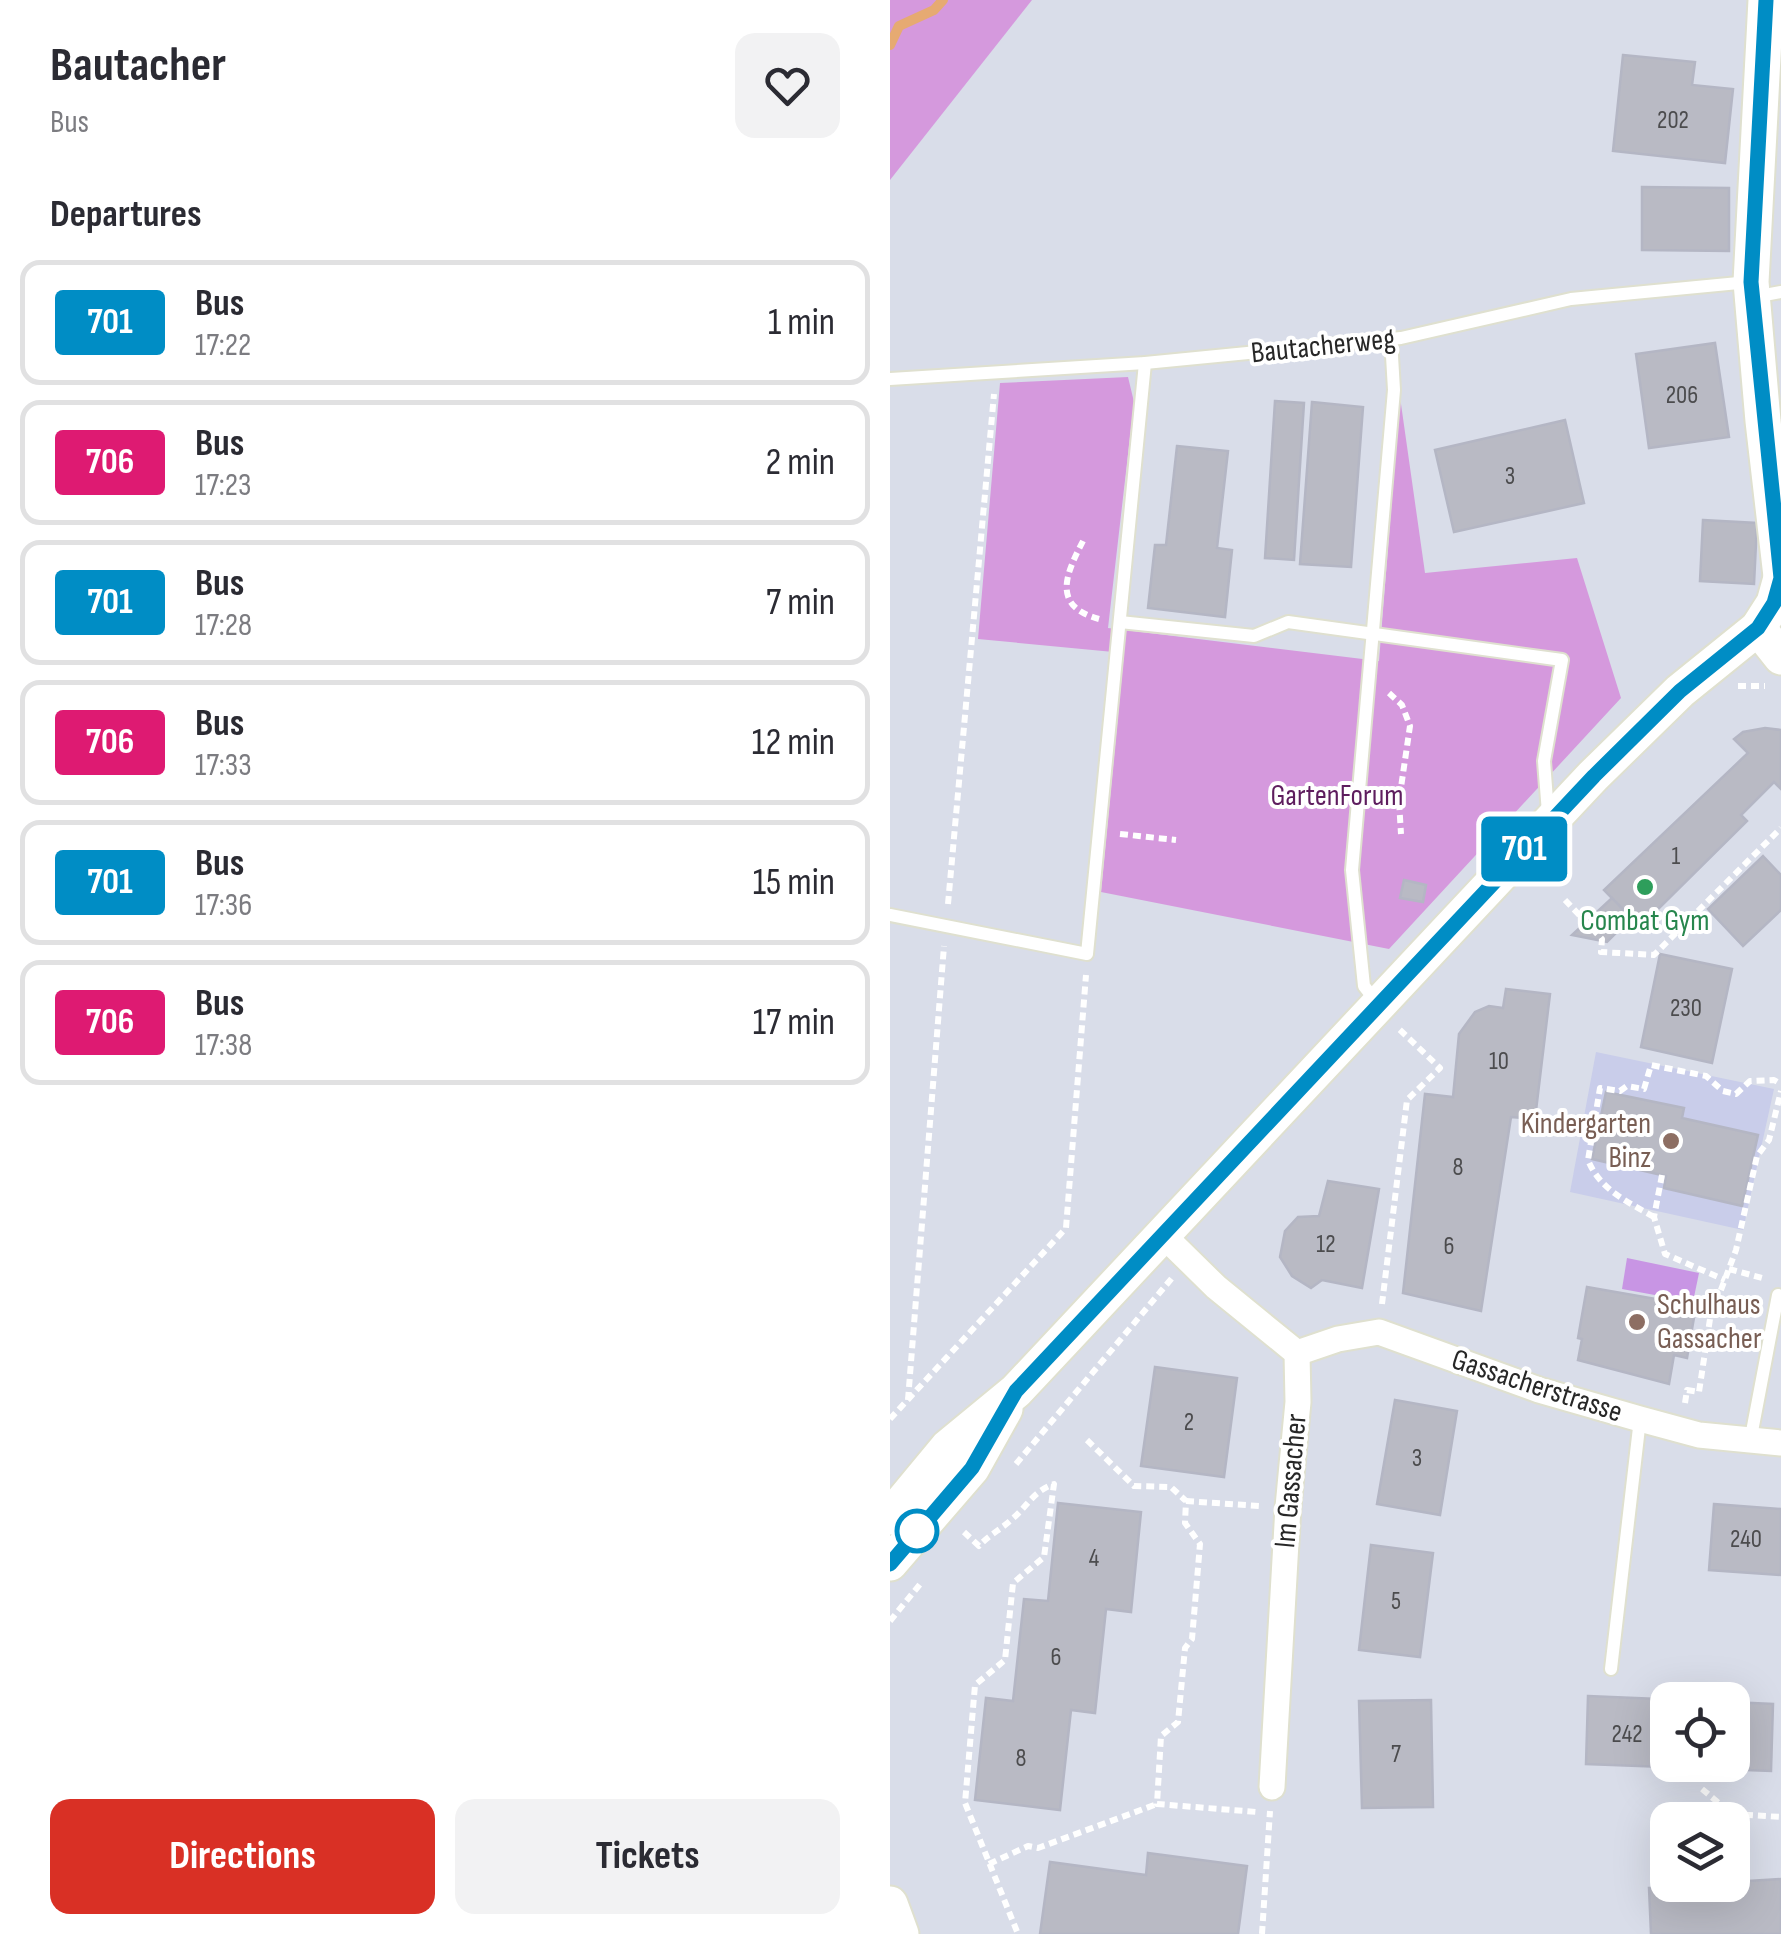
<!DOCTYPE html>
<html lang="en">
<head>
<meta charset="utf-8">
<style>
	body { margin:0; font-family:"Sofia Sans Condensed",sans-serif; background:#f2f2f3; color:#2b2b33; height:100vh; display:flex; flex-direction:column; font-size:38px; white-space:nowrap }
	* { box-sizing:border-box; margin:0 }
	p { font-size:32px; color:#7c7c81 }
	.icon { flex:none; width:55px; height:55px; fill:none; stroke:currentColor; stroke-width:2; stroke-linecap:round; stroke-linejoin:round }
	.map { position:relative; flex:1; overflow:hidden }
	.panel { display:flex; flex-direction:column; background:#fff; width:890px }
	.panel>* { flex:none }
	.badge { padding:0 20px; border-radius:8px; font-size:35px; line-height:65px }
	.controls { position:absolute; left:760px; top:1682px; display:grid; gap:20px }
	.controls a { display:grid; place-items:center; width:100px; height:100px; border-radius:20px; background:#fff; box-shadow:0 10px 40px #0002; font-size:50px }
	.map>.badge { position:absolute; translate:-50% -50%; box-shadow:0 0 0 5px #fff }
	h2 { padding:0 50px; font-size:38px; line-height:90px }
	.round { display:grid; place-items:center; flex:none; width:105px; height:105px; border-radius:20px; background:#f2f2f3 }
	.overview { display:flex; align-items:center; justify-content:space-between; height:170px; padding:0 50px }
	h1 { font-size:48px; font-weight:700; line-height:75px }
	.primary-button { display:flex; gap:20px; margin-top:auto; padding:20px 50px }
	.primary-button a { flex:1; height:115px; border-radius:20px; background:#d93025; color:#fff; font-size:40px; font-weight:700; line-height:115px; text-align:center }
	.primary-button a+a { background:#f2f2f3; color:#2b2b33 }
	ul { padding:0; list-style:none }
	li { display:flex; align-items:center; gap:30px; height:125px; margin:0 20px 15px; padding:0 30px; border:5px solid #e1e1e2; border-radius:20px }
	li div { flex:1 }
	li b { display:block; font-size:38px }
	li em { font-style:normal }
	li .badge { min-width:110px; font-weight:700; text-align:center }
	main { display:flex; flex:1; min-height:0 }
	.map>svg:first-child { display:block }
	.education { fill:#c9cdea }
	.green { fill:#d599dd }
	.pitch { fill:#c895e4 }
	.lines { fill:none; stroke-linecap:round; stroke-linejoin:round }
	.stream { stroke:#e6aa72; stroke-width:10 }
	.building { fill:#b9bac4; stroke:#b4b6c4; stroke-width:2.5 }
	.lane-casing { stroke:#dfe0cf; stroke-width:16 }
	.street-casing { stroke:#dfe0cf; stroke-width:29 }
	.secondary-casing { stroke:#dfe0cf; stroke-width:39 }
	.path { stroke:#fff; stroke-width:6; stroke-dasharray:8 5; stroke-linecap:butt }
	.lane { stroke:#fff; stroke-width:12 }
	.street { stroke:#fff; stroke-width:25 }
	.secondary { stroke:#fff; stroke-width:35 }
	.line-casing { stroke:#fff; stroke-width:22 }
	.line { stroke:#008dc5; stroke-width:15 }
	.leisure-dot { fill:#2e9e5b; stroke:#fff; stroke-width:4 }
	.education-dot { fill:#8d6e63; stroke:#fff; stroke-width:4 }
	.stop-dot { fill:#fff; stroke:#008dc5; stroke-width:5 }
	.labels { text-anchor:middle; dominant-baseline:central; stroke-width:8; stroke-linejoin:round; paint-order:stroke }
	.number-label { font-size:25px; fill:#4c4c4e }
	.street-label { font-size:30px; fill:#272727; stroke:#fff }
	.park-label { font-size:30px; fill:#5e1d5e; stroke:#fff }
	.leisure-label { font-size:30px; fill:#27864d; stroke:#fff }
	.education-label { font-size:30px; fill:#785e54; stroke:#fff; text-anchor:end }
</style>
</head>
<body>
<main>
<section class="panel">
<div class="overview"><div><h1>Bautacher</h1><p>Bus</p></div><a class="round"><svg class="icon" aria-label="heart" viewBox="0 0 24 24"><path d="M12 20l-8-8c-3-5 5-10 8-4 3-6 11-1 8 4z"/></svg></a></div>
<h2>Departures</h2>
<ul>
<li><span class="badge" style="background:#008dc5;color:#fff">701</span><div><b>Bus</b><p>17:22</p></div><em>1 min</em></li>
<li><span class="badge" style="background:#de1a72;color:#fff">706</span><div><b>Bus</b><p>17:23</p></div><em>2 min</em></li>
<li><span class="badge" style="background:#008dc5;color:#fff">701</span><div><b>Bus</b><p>17:28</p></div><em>7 min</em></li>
<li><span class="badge" style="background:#de1a72;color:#fff">706</span><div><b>Bus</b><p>17:33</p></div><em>12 min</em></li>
<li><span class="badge" style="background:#008dc5;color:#fff">701</span><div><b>Bus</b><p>17:36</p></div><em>15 min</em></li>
<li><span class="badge" style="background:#de1a72;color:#fff">706</span><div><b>Bus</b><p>17:38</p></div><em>17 min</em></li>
</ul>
<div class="primary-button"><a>Directions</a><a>Tickets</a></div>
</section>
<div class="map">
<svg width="891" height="1934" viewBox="0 0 891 1934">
	<rect width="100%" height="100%" fill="#d9dde9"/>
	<!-- education -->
	<polygon class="education" points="706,1052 884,1089 853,1230 680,1192"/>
	<!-- green -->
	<g class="green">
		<polygon points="0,0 142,0 0,180"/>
		<polygon points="238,377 244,402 218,628 489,661 510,397 535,573 687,558 731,698 499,949 211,892 234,653 88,639 110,383"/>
	</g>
	<!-- pitch -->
	<polygon class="pitch" points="737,1258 809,1273 803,1302 732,1289"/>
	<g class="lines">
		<!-- stream -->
		<polyline class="stream" points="0,45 9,26 44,10 53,0"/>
	</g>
	<!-- building -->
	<g class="building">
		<polygon points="733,55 805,62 802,85 843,89 835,163 723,151"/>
		<polygon points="752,187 839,188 839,251 752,250"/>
		<polygon points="825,343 839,437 759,448 746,354"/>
		<polygon points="385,401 414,403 404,560 375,558"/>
		<polygon points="422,402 473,407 461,567 410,564"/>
		<polygon points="675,420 694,503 564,532 545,450"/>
		<polygon points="287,446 338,451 327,548 342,550 335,617 258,608 265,545 276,545"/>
		<polygon points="813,520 867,523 864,584 810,581"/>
		<polygon points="875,728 891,730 891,789 884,782 851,815 857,821 750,927 714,890 858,753 844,739 853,732"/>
		<polygon points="873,856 891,875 891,910 853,946 818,909"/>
		<polygon points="514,880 536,885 533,902 510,898"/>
		<polygon points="722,898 741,918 717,942 682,935"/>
		<polygon points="770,954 842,969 822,1063 751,1047"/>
		<polygon points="616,989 660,994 645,1119 621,1117 591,1311 513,1293 535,1094 563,1097 569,1034 585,1012 599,1006 613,1008"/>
		<polygon points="716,1092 794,1108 792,1118 868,1135 852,1206 774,1188 776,1176 702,1159"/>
		<polygon points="438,1181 489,1189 472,1288 432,1280 421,1288 402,1276 390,1257 395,1231 408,1217 429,1216"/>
		<polygon points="697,1287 806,1306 797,1358 784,1355 779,1384 688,1360 692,1339 688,1338"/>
		<polygon points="265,1367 347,1378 334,1477 251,1466"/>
		<polygon points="505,1400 567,1411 550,1515 487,1504"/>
		<polygon points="168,1503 251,1512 241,1612 216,1609 205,1713 181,1710 170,1810 85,1800 96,1698 123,1701 134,1599 158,1601"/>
		<polygon points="824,1504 891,1509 891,1575 819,1570"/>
		<polygon points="481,1545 543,1553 530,1657 469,1650"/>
		<polygon points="698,1696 793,1700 778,1700 778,1765 842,1765 842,1702 883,1704 881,1771 696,1764"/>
		<polygon points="541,1700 543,1807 472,1808 469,1701"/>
		<polygon points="258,1853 357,1866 348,1934 150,1934 160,1862 256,1875"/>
		<polygon points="891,1879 891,1934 761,1934 759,1888 842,1885 842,1882"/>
	</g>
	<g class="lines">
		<!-- lane casing -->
		<g class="lane-casing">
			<g id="lane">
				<polyline points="864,297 891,292"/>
				<polyline points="0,379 255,363 511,338 681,299 859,282"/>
				<polyline points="230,622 364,636 398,622 672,660 654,761 658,813"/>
				<polyline points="0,915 197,954 255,363"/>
				<polyline points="488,1004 474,986 462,870 504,390 501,339"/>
				<polyline points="860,1442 888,1295"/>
				<polyline points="721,1669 750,1419"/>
			</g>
		</g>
		<!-- street casing -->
		<g class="street-casing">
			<g id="street">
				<polyline points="274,1236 326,1287 407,1353 408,1402 398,1507 382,1787"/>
				<polyline points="407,1353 448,1339 489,1332 649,1390 750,1419 809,1435 891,1443"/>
			</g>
		</g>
		<!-- secondary casing -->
		<g class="secondary-casing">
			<g id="secondary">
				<polyline points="876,0 861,282 873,421 891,576"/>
				<polyline points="868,628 891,657"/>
				<polyline points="0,1517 58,1447 126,1391 703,776 790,691 868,628 884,603 891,578"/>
				<polyline points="0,1563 82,1468 115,1409"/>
				<polyline points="0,1904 11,1934"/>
			</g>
		</g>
		<!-- path -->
		<g class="path">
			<path d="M193,541c-17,33 -32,65 16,78"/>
			<polyline points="848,686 875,686"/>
			<polyline points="499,693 512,705 520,726 509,801 511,834"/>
			<polyline points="230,834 286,840"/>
			<polyline points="675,900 712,939 711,952 764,955 891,828"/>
			<polyline points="58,904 104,394"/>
			<polyline points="772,1175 764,1217 775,1254 835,1280"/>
			<path d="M764,1217c-26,-15 -54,-27 -66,-57l12,-72 20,3 7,-5 17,3 7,-24 55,11 17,15 13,3 14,-13 24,-1 7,4"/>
			<polyline points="839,1269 876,1279"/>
			<polyline points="492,1304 517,1100 550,1068 509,1029"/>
			<polyline points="18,1400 54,946"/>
			<polyline points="795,1403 797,1390 809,1392 820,1319 846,1250 867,1156 879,1140 891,1091"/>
			<polyline points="0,1419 176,1228 196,975"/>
			<polyline points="197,1440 244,1486 281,1487 296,1501 295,1523 310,1544 302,1639 295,1648 288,1722 271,1736 267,1804 367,1812"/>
			<polyline points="126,1464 282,1278"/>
			<polyline points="296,1501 369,1506"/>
			<path d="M74,1532l15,14c10,-11 21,-16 32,-26 17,-14 21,-28 43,-36l-10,73 -31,26 -8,77 -30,25 -10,118 53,131"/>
			<polyline points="0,1621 31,1583"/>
			<polyline points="812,1789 842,1814 891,1817"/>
			<polyline points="99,1864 138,1846 148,1848 267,1804"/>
			<polyline points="372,1934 380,1811"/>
		</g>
		<!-- lane -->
		<use href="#lane" class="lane"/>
		<!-- street -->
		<use href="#street" class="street"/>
		<!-- secondary -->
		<use href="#secondary" class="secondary"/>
	</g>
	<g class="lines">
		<!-- line casing -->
		<g class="line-casing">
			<polyline id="line" points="0,1564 82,1468 126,1391 704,776 790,691 868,628 884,603 891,578 861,282 876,0"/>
		</g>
		<!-- line -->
		<use href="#line" class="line"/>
	</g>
	<!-- markers -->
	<circle class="leisure-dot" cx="755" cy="887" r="10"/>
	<g class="education-dot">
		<circle cx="781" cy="1141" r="10"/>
		<circle cx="747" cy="1322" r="10"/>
	</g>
	<circle class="stop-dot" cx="27" cy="1531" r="20"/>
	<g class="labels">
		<!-- number labels -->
		<g class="number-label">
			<text x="783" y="120">202</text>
			<text x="792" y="395">206</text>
			<text x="620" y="476">3</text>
			<text x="786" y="856">1</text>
			<text x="796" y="1008">230</text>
			<text x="609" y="1061">10</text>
			<text x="568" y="1167">8</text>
			<text x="436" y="1244">12</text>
			<text x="559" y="1246">6</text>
			<text x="299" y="1422">2</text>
			<text x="527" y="1458">3</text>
			<text x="856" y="1539">240</text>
			<text x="204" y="1558">4</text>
			<text x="506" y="1601">5</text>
			<text x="166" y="1657">6</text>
			<text x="737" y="1734">242</text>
			<text x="506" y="1754">7</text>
			<text x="131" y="1758">8</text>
		</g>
		<!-- street labels -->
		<g class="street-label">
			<text transform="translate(433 346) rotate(-6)">Bautacherweg</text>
			<text transform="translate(647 1386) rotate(18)">Gassacherstrasse</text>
			<text transform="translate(401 1481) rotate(-85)">Im Gassacher</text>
		</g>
		<!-- park labels -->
		<g class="park-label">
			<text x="447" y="796">GartenForum</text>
		</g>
		<!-- leisure labels -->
		<g class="leisure-label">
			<text x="755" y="921">Combat Gym</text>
		</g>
		<!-- education labels -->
		<g class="education-label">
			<text x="761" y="1124">Kindergarten<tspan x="761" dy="34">Binz</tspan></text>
			<text x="767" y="1305" text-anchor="start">Schulhaus<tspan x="767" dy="34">Gassacher</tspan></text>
		</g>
	</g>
</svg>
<div class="controls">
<a><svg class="icon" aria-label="locate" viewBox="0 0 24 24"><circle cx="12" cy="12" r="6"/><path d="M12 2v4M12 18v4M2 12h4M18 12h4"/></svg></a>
<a><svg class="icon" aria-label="layers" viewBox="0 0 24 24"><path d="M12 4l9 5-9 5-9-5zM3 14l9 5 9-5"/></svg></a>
</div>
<b class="badge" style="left:634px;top:849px;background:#008dc5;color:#fff">701</b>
</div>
</main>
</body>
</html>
